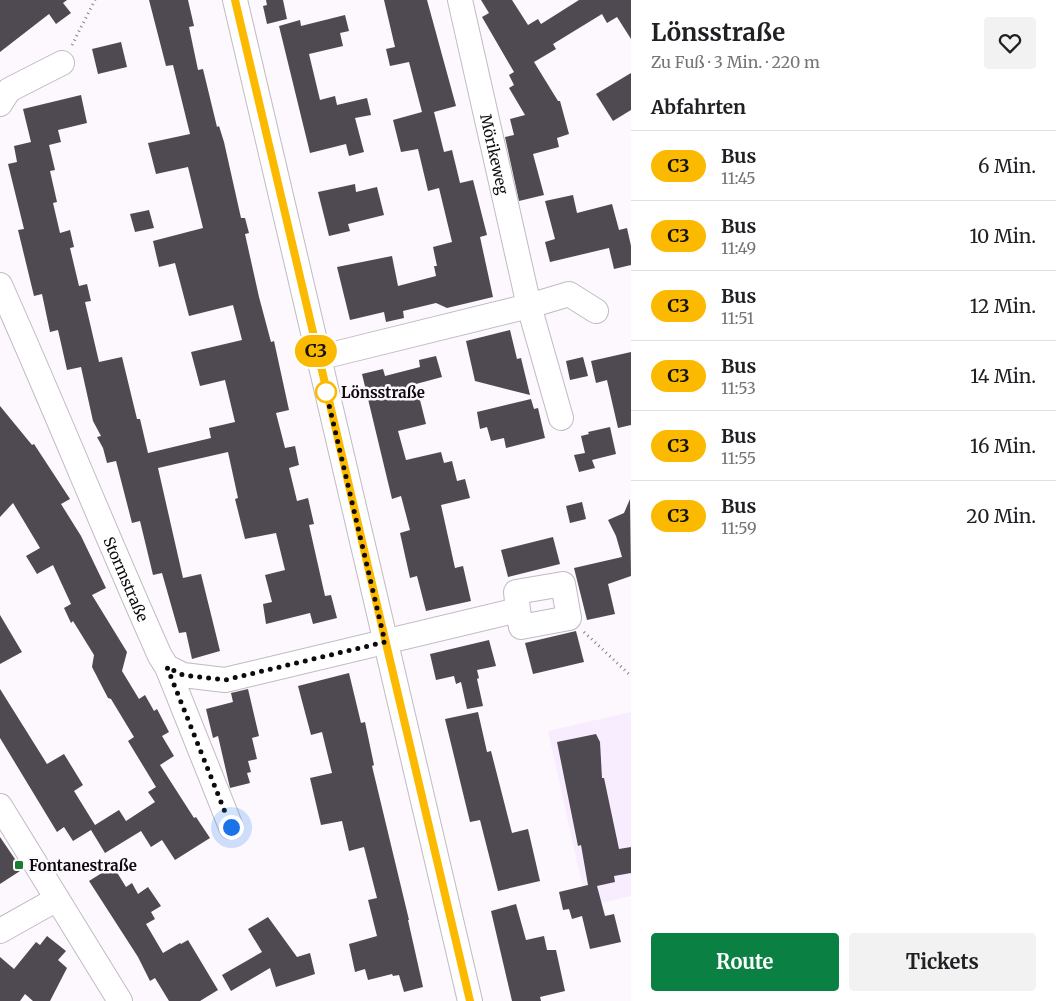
<!DOCTYPE html>
<html lang="de">
<head>
<meta charset="utf-8">
<style>
	body { margin:0; font-family:Merriweather,serif; background:#f2f2f2; color:#202124; height:100vh; display:flex; flex-direction:column; font-size:19px; white-space:nowrap }
	* { box-sizing:border-box; margin:0 }
	p { font-size:16px; color:#757577 }
	.icon { flex:none; width:28px; height:28px; fill:none; stroke:currentColor; stroke-width:2; stroke-linecap:round; stroke-linejoin:round }
	.map { position:relative; flex:1; overflow:hidden }
	.drawer { display:flex; flex-direction:column; background:#fff; width:425px }
	.drawer>* { flex:none }
	.badge { padding:0 10px; border-radius:16px; font-size:18px; line-height:32px }
	.you { position:absolute; width:25px; height:25px; margin:-12px; border:4px solid #fff; border-radius:50%; background:#1a73e8; box-shadow:0 0 0 8px #1a73e833 }
	.map>.badge { position:absolute; translate:-50% -50%; box-shadow:0 0 0 2px #fff }
	h2 { padding:0 20px; font-size:19px; line-height:45px }
	.round { display:grid; place-items:center; flex:none; width:52px; height:52px; border-radius:5px; background:#f2f2f2 }
	.headline { display:flex; align-items:center; justify-content:space-between; height:85px; padding:0 20px }
	h1 { font-size:24px; font-weight:700; line-height:38px }
	.cta { display:flex; gap:10px; margin-top:auto; padding:10px 20px }
	.cta a { flex:1; height:58px; border-radius:5px; background:#0b8043; color:#fff; font-size:20px; font-weight:700; line-height:58px; text-align:center }
	.cta a+a { background:#f2f2f2; color:#202124 }
	ul { padding:0; list-style:none }
	li { display:flex; align-items:center; gap:15px; height:70px; padding:0 20px; border-top:1px solid #e0e0e0 }
	li div { flex:1 }
	li b { display:block; font-size:19px }
	li em { font-style:normal }
	li .badge { min-width:55px; font-weight:700; text-align:center }
	main { display:flex; flex:1; min-height:0 }
	.map>svg:first-child { display:block }
	.built { fill:#f8edfe }
	.building { fill:#4f4952 }
	.lines { fill:none; stroke-linecap:round; stroke-linejoin:round }
	.minor-casing { stroke:#c0bac3; stroke-width:26 }
	.path { stroke:#817e82; stroke-width:3; stroke-dasharray:1 4; stroke-linecap:butt }
	.minor { stroke:#fff; stroke-width:24 }
	.line-casing { stroke:#fff; stroke-width:11 }
	.line { stroke:#fbba00; stroke-width:8 }
	.walk { stroke:#0d0b0e; stroke-width:5; stroke-dasharray:0 9 }
	.stop-dot { fill:#fff; stroke:#fbba00; stroke-width:2.5 }
	.poi-dot { fill:#197e32; stroke:#fcf8fe; stroke-width:2 }
	.labels { text-anchor:middle; dominant-baseline:central; stroke-width:5; stroke-linejoin:round; paint-order:stroke }
	.street-label { font-size:15px; fill:#0d0b0e; stroke:#fcf8fe }
	.stop-label { font-size:15px; font-weight:bold; fill:#0d0b0e; stroke:#fcf8fe; text-anchor:start }
	.poi-label { font-size:15px; font-weight:bold; fill:#0d0b0e; stroke:#fcf8fe; text-anchor:start }
</style>
</head>
<body>
<main>
<div class="map">
<svg width="631" height="1001" viewBox="0 0 631 1001">
	<rect width="100%" height="100%" fill="#fcf8fe"/>
	<!-- built -->
	<polygon class="built" points="631,712 631,896 587,906 548,731"/>
	<!-- building -->
	<g class="building">
		<polygon points="0,0 67,0 63,3 71,13 56,24 49,14 0,52"/>
		<polygon points="149,0 188,0 194,26 189,27 198,70 203,69 217,127 219,126 224,142 241,218 245,218 249,233 245,234 259,297 271,342 274,341 289,410 276,413 285,448 295,446 299,465 289,468 297,501 308,498 314,524 309,525 325,596 331,595 337,618 313,624 310,613 266,624 263,604 272,602 265,575 285,570 276,533 245,539 235,499 238,498 228,452 158,468 183,578 201,574 220,651 192,659 186,632 179,633 162,573 153,575 140,521 132,523 116,461 107,463 103,448 97,437 101,436 93,421 81,367 67,370 58,330 50,332 42,294 34,296 18,230 24,229 8,164 17,162 14,146 31,142 23,109 81,95 87,123 58,130 61,142 49,145 55,170 50,171 57,202 53,203 60,233 70,230 74,247 70,248 79,286 87,284 91,301 85,302 99,362 122,357 137,419 140,419 148,453 211,438 209,428 235,422 225,380 200,386 191,352 242,340 233,305 189,316 175,263 159,267 153,241 203,228 188,167 156,174 148,143 190,134 173,65 166,66"/>
		<polygon points="266,0 283,0 287,19 267,24 263,6 267,5"/>
		<polygon points="384,0 427,0 456,106 434,112 444,152 452,150 460,183 473,180 487,235 480,237 493,297 447,308 436,303 403,311 404,318 386,322 384,312 350,320 337,267 392,256 398,286 436,276 434,266 437,266 433,247 452,242 439,188 428,191 418,149 401,152 393,120 422,112 409,62 390,66 386,49 395,47"/>
		<polygon points="481,0 512,0 528,25 538,19 541,24 579,0 631,0 631,39 617,17 607,23 602,14 553,44 556,49 534,62 558,101 560,101 569,134 557,138 559,147 533,154 544,195 519,201 505,137 514,135 510,119 525,115 509,88 514,85 509,75 514,72 482,17 489,13"/>
		<polygon points="345,15 349,31 340,33 343,46 309,54 320,100 335,96 337,105 367,98 371,115 355,118 364,152 349,156 346,144 310,153 279,26 300,20 301,26"/>
		<polygon points="121,42 127,67 98,74 92,49"/>
		<polygon points="631,73 631,110 613,121 596,94"/>
		<polygon points="355,184 356,192 377,187 384,215 348,224 350,231 329,236 318,192"/>
		<polygon points="573,195 577,213 612,204 619,230 627,228 631,246 631,265 614,269 609,248 550,262 545,242 555,239 545,201"/>
		<polygon points="149,210 154,228 135,232 130,214"/>
		<polygon points="510,330 517,359 521,358 530,395 475,381 466,341"/>
		<polygon points="631,352 631,425 618,428 607,380 596,383 591,361"/>
		<polygon points="436,356 442,377 416,384 426,424 398,431 406,460 441,452 444,463 452,461 457,481 465,479 470,498 441,505 455,568 463,566 471,601 426,611 417,576 410,578 400,533 410,530 401,496 392,499 362,374 383,369 385,376 420,367 419,360"/>
		<polygon points="583,357 588,376 570,380 566,361"/>
		<polygon points="531,399 534,409 538,408 545,438 506,448 504,438 491,441 487,427 480,429 477,412"/>
		<polygon points="0,406 32,445 34,444 70,499 61,504 81,536 106,588 92,595 127,652 122,671 139,699 145,695 154,711 157,709 169,732 162,736 174,756 160,765 194,818 196,817 210,838 175,860 162,840 151,847 141,831 105,853 91,830 73,841 64,827 57,832 0,738 0,689 47,764 64,754 83,785 74,791 95,825 119,810 126,821 155,802 148,792 156,787 128,741 134,737 111,699 108,698 92,667 94,655 73,621 71,623 64,608 71,604 53,565 37,574 26,556 40,548 13,503 0,517"/>
		<polygon points="610,427 616,454 592,460 595,468 579,472 574,455 585,453 581,436 589,434 588,432"/>
		<polygon points="630,499 631,576 608,584 615,614 587,620 574,568 622,557 616,536 608,520 624,513"/>
		<polygon points="582,502 586,519 570,523 566,506"/>
		<polygon points="553,537 560,564 508,577 501,550"/>
		<polygon points="0,615 22,652 0,664"/>
		<polygon points="576,631 584,662 533,674 525,643"/>
		<polygon points="489,640 496,666 477,670 479,678 477,679 483,706 467,709 461,682 456,684 454,676 436,680 430,654"/>
		<polygon points="349,673 361,723 365,722 374,765 372,766 409,920 408,920 423,987 404,992 399,975 393,976 392,974 368,980 365,969 355,972 349,944 377,936 368,900 377,898 364,847 349,851 342,821 321,825 310,778 332,773 322,732 311,735 298,686"/>
		<polygon points="248,689 259,736 252,738 257,759 248,761 251,772 247,773 250,783 230,788 218,736 213,738 206,709 233,702 231,693"/>
		<polygon points="478,712 487,752 491,751 512,833 528,829 540,881 498,891 480,820 470,822 445,719"/>
		<polygon points="596,734 600,742 602,778 604,778 619,849 631,847 631,873 614,876 615,882 597,886 605,916 614,914 621,942 590,949 582,916 572,919 569,909 563,910 559,892 588,885 581,845 578,846 557,742"/>
		<polygon points="0,837 17,862 20,871 0,884"/>
		<polygon points="113,866 126,887 132,883 138,894 148,887 161,906 151,912 155,919 146,924 163,953 180,943 181,944 188,940 218,990 200,1001 169,1001 155,978 150,981 138,957 89,881"/>
		<polygon points="516,904 526,940 544,936 547,950 556,950 565,991 540,997 541,1001 512,1001 491,911"/>
		<polygon points="268,917 297,957 310,953 315,974 276,987 270,968 231,991 222,975 262,952 248,929"/>
		<polygon points="47,936 66,951 58,960 67,968 50,1001 33,1001 25,994 20,1001 0,1001 0,957 14,969 36,942 40,945"/>
	</g>
	<g class="lines">
		<!-- minor casing -->
		<g class="minor-casing">
			<g id="minor">
				<polyline points="235,0 470,1001"/>
				<path id="s1" d="M460,0l69,306 32,112"/>
				<polyline points="0,104 9,90 62,63"/>
				<path id="s2" d="M0,285c55,123 105,248 160,371l7,11 16,8 42,5 293,-70 3,17 48,-9 -6,-34 -47,8 2,18"/>
				<polyline points="318,358 529,306 569,294 596,311"/>
				<polyline points="167,667 231,827"/>
				<polyline points="0,806 120,1001"/>
				<polyline points="0,931 57,899"/>
			</g>
		</g>
		<!-- path -->
		<g class="path">
			<polyline points="72,45 95,0"/>
			<polyline points="584,632 631,676"/>
		</g>
		<!-- minor -->
		<use href="#minor" class="minor"/>
	</g>
	<g class="lines">
		<!-- line casing -->
		<g class="line-casing">
			<polyline id="line" points="235,0 470,1001"/>
		</g>
		<!-- line -->
		<use href="#line" class="line"/>
		<!-- walk -->
		<polyline class="walk" points="231,827 167,667 183,675 225,680 385,642 326,392"/>
	</g>
	<!-- markers -->
	<circle class="stop-dot" cx="326" cy="392" r="10"/>
	<rect class="poi-dot" x="14" y="860" width="10" height="10" rx="2.5"/>
	<g class="labels">
		<!-- street labels -->
		<g class="street-label">
			<text stroke="none"><textPath href="#s1" startOffset="158">Mörikeweg</textPath></text>
			<text stroke="none"><textPath href="#s2" startOffset="320">Stormstraße</textPath></text>
		</g>
		<!-- stop labels -->
		<g class="stop-label">
			<text x="341" y="392">Lönsstraße</text>
		</g>
		<!-- poi labels -->
		<g class="poi-label">
			<text x="29" y="865">Fontanestraße</text>
		</g>
	</g>
</svg>
<div class="you" style="left:231px;top:827px"></div>
<b class="badge" style="left:316px;top:351px;background:#fbba00;color:#111">C3</b>
</div>
<section class="drawer">
<div class="headline"><div><h1>Lönsstraße</h1><p>Zu Fuß · 3 Min. · 220 m</p></div><a class="round"><svg class="icon" aria-label="heart" viewBox="0 0 24 24"><path d="M12 20l-8-8c-3-5 5-10 8-4 3-6 11-1 8 4z"/></svg></a></div>
<h2>Abfahrten</h2>
<ul>
<li><span class="badge" style="background:#fbba00;color:#111">C3</span><div><b>Bus</b><p>11:45</p></div><em>6 Min.</em></li>
<li><span class="badge" style="background:#fbba00;color:#111">C3</span><div><b>Bus</b><p>11:49</p></div><em>10 Min.</em></li>
<li><span class="badge" style="background:#fbba00;color:#111">C3</span><div><b>Bus</b><p>11:51</p></div><em>12 Min.</em></li>
<li><span class="badge" style="background:#fbba00;color:#111">C3</span><div><b>Bus</b><p>11:53</p></div><em>14 Min.</em></li>
<li><span class="badge" style="background:#fbba00;color:#111">C3</span><div><b>Bus</b><p>11:55</p></div><em>16 Min.</em></li>
<li><span class="badge" style="background:#fbba00;color:#111">C3</span><div><b>Bus</b><p>11:59</p></div><em>20 Min.</em></li>
</ul>
<div class="cta"><a>Route</a><a>Tickets</a></div>
</section>
</main>
</body>
</html>
